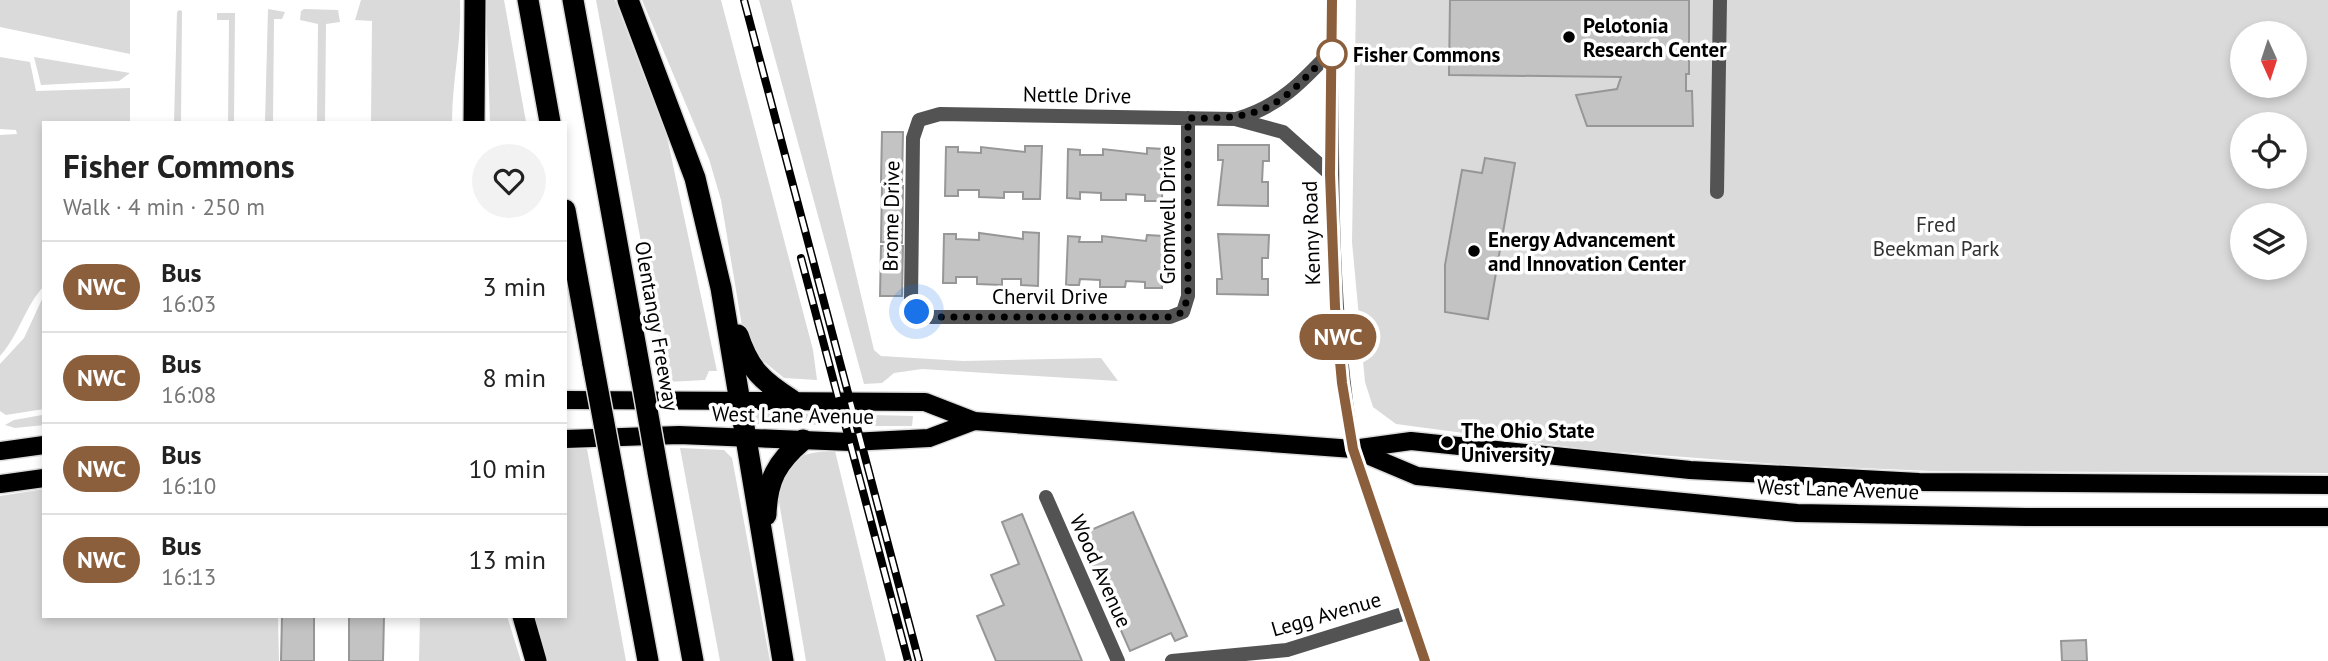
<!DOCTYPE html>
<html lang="en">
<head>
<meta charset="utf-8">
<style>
	body { margin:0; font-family:"PT Sans",sans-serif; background:#f2f2f2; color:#222; height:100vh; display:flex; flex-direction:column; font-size:26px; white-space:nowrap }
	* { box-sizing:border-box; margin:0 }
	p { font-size:23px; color:#767676 }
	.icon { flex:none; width:38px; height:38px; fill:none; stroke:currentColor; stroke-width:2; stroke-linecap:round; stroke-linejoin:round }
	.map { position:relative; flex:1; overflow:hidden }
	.drawer { position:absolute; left:42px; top:121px; width:525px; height:497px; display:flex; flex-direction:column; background:#fff; border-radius:0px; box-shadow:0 4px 10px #0003 }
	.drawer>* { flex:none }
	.badge { padding:0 14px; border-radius:23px; font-size:24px; line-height:46px }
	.needle { width:46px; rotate:177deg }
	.buttons { position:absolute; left:2230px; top:21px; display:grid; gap:14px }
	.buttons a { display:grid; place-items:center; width:77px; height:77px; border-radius:50%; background:#fff; box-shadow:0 4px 10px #0003; font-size:35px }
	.you { position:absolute; width:35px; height:35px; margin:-18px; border:5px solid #fff; border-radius:50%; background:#1a73e8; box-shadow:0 0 0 10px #1a73e833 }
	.map>.badge { position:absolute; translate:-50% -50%; box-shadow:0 0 0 4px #fff }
	.round { display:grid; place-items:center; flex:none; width:74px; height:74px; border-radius:37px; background:#f2f2f2 }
	.summary { display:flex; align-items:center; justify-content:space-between; height:119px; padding:0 21px }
	h1 { font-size:33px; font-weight:600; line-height:52px }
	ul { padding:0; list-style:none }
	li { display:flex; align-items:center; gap:21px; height:91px; padding:0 21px; border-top:2px solid #e0e0e0 }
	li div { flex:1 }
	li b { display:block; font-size:26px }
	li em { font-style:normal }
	li .badge { min-width:77px; font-weight:700; text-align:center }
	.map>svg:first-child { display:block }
	.green { fill:#dadada; fill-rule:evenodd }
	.building { fill:#c3c3c3; stroke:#979797; stroke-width:2 }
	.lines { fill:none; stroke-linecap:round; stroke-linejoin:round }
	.primary-casing { stroke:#dbdbdb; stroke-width:21 }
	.motorway-casing { stroke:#dbdbdb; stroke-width:24 }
	.minor { stroke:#535353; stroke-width:14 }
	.tertiary { stroke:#535353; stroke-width:14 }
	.secondary { stroke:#202020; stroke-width:14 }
	.primary { stroke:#000; stroke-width:18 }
	.motorway { stroke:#000; stroke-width:21 }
	.rail-casing { stroke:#000; stroke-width:8 }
	.rail { stroke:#fff; stroke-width:5; stroke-dasharray:16; stroke-linecap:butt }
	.motorway-bridge-casing { stroke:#dbdbdb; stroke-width:24; stroke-linecap:butt }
	.motorway-bridge { stroke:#000; stroke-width:21 }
	.line-casing { stroke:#fff; stroke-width:16 }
	.line { stroke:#8b5e3c; stroke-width:10 }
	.walk { stroke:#000; stroke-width:7; stroke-dasharray:0 12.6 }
	.poi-dot { fill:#000; stroke:#fff; stroke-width:2.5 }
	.stop-dot { fill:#fff; stroke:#8b5e3c; stroke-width:3.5 }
	.labels { text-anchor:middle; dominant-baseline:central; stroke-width:7; stroke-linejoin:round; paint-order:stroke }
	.poi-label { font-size:21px; font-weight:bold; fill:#000; stroke:#fff; text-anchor:start }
	.stop-label { font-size:21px; font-weight:bold; fill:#000; stroke:#fff; text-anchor:start }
	.street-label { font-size:21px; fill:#000; stroke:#fff }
	.park-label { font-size:21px; fill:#313131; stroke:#fff }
</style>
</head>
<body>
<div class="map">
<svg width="2328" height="661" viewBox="0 0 2328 661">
	<rect width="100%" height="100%" fill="#fff"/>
	<!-- green -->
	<g class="green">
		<polygon points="0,0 130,0 130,54 0,27"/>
		<path d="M361,0h99c2,41 -8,81 -8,122h-81l1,-101 -17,-1z"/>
		<polygon points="486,0 504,0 526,122 490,122"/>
		<polygon points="596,0 615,0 667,137 717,371 709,371 705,380 667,382"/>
		<polygon points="642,0 721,0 813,350 817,380 784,378 762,360 754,364 745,344 721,200 709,159"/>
		<polygon points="759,0 791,0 874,350 881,356 963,361 1101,358 1118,381 922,369 894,373 882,383 864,384"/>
		<path d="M1356,0h972v473l-397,-2 -140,-6 -199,-15 -196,-26 -23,-17 -8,-25 -13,-140zM2242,33h52v53h-52zM2242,124h52v53h-52zM2242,215h52v53h-52z"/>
		<polygon points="268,9 285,12 282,19 274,19 273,122 265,122"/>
		<polygon points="304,9 338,10 340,22 326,24 325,122 317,122 318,24 300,20 301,11"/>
		<polygon points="179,10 182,11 181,122 174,122 177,12"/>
		<polygon points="217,13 235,13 234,122 228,122 229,20 217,20"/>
		<path d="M0,57l30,5 6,29 94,-3v34h-86v164c-19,20 -25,49 -44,70v-221l17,-1 -1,-4 -16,-1z"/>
		<polygon points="34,57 130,73 119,81 41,85"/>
		<polygon points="44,295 44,409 6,415 0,411 0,364 24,338"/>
		<polygon points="751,413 834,414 837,425 753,424"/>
		<polygon points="42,415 44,425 15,428 5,425 14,420"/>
		<polygon points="872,415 913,416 912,426 874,426"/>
		<polygon points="680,448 724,450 732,458 770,661 720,661"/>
		<polygon points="565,449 587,449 626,661 545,661 533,616 565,616"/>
		<path d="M835,451l51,210h-80l-29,-171c15,-35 21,-37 58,-39z"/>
		<polygon points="44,489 44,616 278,616 279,661 0,661 0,496"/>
		<polygon points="420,616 507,616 521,661 419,661"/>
	</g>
	<!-- building -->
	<g class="building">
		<polygon points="1450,0 1689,0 1689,74 1686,74 1686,91 1692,91 1693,126 1587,126 1576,95 1617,89 1621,77 1449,75"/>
		<polygon points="882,132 903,132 902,182 881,182"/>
		<polygon points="1218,145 1269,145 1269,161 1263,161 1262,182 1268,182 1268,206 1218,205 1223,160 1218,160"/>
		<polygon points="1025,146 1042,146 1040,199 1023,199 1023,192 1004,192 1004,198 979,197 979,190 958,190 958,196 945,196 946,147 958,147 958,152 981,153 981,147 1025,152"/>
		<polygon points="1147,148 1163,149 1162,201 1145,201 1145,195 1126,194 1126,200 1101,200 1101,193 1080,192 1080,199 1067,198 1068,149 1080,150 1080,155 1103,155 1103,149 1147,154"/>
		<polygon points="1485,158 1515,163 1488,319 1445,312 1445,265 1462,170 1482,173"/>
		<polygon points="882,185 903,186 902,243 881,242"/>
		<polygon points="1023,232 1039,233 1038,286 1021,285 1021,279 1002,279 1002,285 977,284 977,277 956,277 956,283 943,283 944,234 956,234 956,239 979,240 979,233 1023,239"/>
		<polygon points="1218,234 1269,235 1268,258 1262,258 1262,279 1268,279 1268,295 1217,294 1217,279 1222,279"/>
		<polygon points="1147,235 1163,236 1162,288 1145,288 1145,282 1126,281 1125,287 1100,287 1100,280 1080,279 1079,285 1066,285 1068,236 1080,237 1079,242 1102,242 1102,236 1146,241"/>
		<polygon points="881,246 903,246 902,296 880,296"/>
		<polygon points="1133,512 1187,636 1175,641 1171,633 1130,651 1079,535"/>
		<polygon points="1022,514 1082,661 996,661 977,616 1004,605 991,575 1019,564 1002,522"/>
		<polygon points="282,616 314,616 314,661 281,661"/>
		<polygon points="349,616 384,616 383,661 349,661"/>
		<polygon points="2086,640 2087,661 2062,661 2061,641"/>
	</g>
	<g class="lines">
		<!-- primary casing -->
		<g class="primary-casing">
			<g id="primary">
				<polyline points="565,400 925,402 974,421 1353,449 1411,441 1690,470 1919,482 2328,485"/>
				<polyline points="565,439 679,435 851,442 929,438 974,421"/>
				<polyline points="1353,449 1417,476 1797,513 2026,517 2328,517"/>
				<polyline points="0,451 44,445"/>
				<polyline points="0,484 44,478"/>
			</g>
		</g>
		<!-- motorway casing -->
		<g class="motorway-casing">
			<g id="motorway">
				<polyline points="528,0 550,122"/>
				<polyline points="573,0 639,364"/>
				<polyline points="628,0 695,178 721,288 783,661"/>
				<polyline points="474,122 475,0"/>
				<polyline points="565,210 593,364"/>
				<path d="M738,335c11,34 24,46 54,65"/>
				<polyline points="613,472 648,661"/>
				<polyline points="658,472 693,661"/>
				<path d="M766,515c1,-35 11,-53 37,-75"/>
				<polyline points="523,616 536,661"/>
			</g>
		</g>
		<!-- minor -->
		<g class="minor">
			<polyline points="1188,118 1188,296 1183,312 1170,317 931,317 917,312 911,300 913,138 919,120 940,114 1235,119 1283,132 1330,174"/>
			<path d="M1236,119c43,-12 67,-38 96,-69"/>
			<polyline points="1717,192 1720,0"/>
			<polyline points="1046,497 1118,661"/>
			<polyline points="1172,661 1287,650 1406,613"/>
		</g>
		<!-- tertiary -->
		<path class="tertiary" d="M1332,0c0,152 -4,298 21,449"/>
		<!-- secondary -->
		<polyline class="secondary" points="1353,449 1425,661"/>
		<!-- primary -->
		<use href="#primary" class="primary"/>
		<!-- motorway -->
		<use href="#motorway" class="motorway"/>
		<!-- rail casing -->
		<g class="rail-casing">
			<g id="rail">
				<polyline points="744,0 919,661"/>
				<polyline points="801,258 908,661"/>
			</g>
		</g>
		<!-- rail -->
		<use href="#rail" class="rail"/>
		<!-- motorway-bridge casing -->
		<g class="motorway-bridge-casing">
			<g id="motorway-bridge">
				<polyline points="593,364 613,472"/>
				<polyline points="639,364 658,472"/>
			</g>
		</g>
		<!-- motorway-bridge -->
		<use href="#motorway-bridge" class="motorway-bridge"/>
	</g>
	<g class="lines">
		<!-- line casing -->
		<g class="line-casing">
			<polyline id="line" points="1332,0 1330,174 1335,307 1342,383 1353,449 1425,661"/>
		</g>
		<!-- line -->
		<use href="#line" class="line"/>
		<!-- walk -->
		<path class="walk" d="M917,312l14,5h239l13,-5 5,-16v-178c80,2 91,-12 144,-68v4"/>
	</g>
	<!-- markers -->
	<g class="poi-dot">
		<circle cx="1569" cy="37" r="7"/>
		<circle cx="1474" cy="251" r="7"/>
		<circle cx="1447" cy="442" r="7"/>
	</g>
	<circle class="stop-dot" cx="1332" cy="54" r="14"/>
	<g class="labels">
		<!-- poi labels -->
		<g class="poi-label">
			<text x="1583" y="25">Pelotonia<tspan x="1583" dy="24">Research Center</tspan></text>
			<text x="1488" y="239">Energy Advancement<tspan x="1488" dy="24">and Innovation Center</tspan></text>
			<text x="1461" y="430">The Ohio State<tspan x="1461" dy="24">University</tspan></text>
		</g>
		<!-- stop labels -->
		<g class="stop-label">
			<text x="1353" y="54">Fisher Commons</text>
		</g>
		<!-- street labels -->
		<g class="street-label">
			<text transform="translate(1077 95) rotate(1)">Nettle Drive</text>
			<text transform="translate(1167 215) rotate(-90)">Gromwell Drive</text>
			<text transform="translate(891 216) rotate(-89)">Brome Drive</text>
			<text transform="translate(1311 233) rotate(-92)">Kenny Road</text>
			<text x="1050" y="296">Chervil Drive</text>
			<text transform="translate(657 326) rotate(80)">Olentangy Freeway</text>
			<text transform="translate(793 415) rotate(1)">West Lane Avenue</text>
			<text transform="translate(1838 489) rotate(2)">West Lane Avenue</text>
			<text transform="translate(1101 571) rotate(66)">Wood Avenue</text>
			<text transform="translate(1326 614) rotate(-16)">Legg Avenue</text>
		</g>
		<!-- park labels -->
		<g class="park-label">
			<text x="1936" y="224">Fred<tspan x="1936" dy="24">Beekman Park</tspan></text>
		</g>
	</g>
</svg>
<div class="buttons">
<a><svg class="needle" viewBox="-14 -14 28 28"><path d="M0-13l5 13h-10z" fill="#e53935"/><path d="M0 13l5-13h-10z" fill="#767676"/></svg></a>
<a><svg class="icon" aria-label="locate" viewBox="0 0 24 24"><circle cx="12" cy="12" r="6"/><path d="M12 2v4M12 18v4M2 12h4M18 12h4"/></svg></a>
<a><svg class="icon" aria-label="layers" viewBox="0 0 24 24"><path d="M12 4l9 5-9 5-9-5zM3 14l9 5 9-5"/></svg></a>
</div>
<div class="you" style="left:917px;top:312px"></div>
<b class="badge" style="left:1338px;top:337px;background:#8b5e3c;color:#fff">NWC</b>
<section class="drawer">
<div class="summary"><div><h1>Fisher Commons</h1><p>Walk · 4 min · 250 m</p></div><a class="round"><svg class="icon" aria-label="heart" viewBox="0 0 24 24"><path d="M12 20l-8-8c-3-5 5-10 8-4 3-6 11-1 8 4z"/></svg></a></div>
<ul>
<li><span class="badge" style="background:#8b5e3c;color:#fff">NWC</span><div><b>Bus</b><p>16:03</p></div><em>3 min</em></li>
<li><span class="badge" style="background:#8b5e3c;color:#fff">NWC</span><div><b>Bus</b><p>16:08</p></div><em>8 min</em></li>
<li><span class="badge" style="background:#8b5e3c;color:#fff">NWC</span><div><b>Bus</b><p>16:10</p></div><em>10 min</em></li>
<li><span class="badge" style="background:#8b5e3c;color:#fff">NWC</span><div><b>Bus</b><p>16:13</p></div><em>13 min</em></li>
</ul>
</section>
</div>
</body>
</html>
